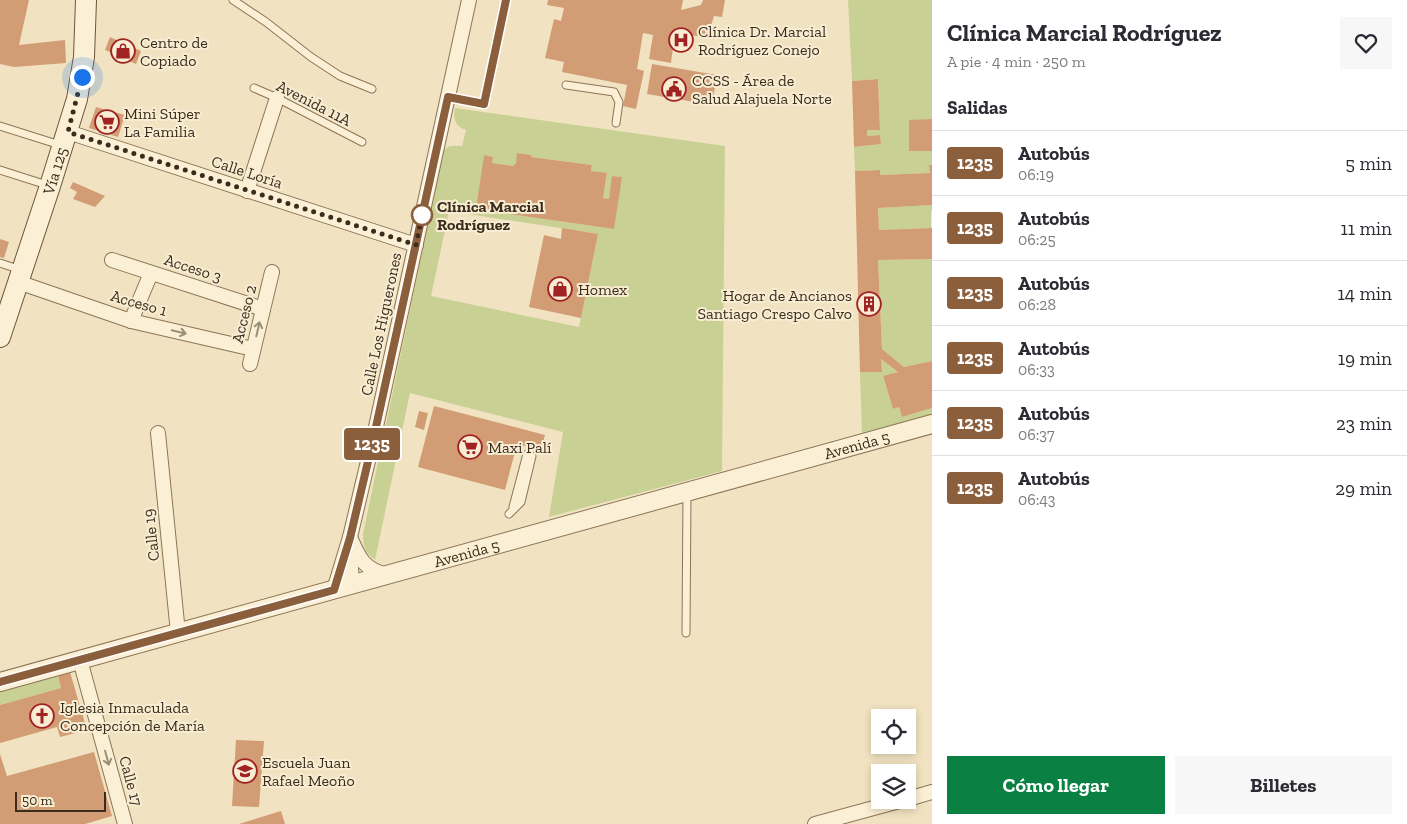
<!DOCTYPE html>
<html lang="es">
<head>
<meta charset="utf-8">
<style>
	body { margin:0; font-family:"Zilla Slab",serif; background:#f7f7f7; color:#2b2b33; height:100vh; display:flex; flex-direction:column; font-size:19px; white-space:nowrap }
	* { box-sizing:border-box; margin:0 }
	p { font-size:16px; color:#7c7c81 }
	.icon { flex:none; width:28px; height:28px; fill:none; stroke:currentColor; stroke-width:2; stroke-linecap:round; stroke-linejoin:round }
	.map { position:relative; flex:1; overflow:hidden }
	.details { display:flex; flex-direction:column; background:#fff; width:475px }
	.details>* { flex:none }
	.badge { padding:0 10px; border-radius:4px; font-size:18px; line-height:32px }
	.tools { position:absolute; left:871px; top:709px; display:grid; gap:10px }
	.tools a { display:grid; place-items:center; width:45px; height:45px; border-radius:0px; background:#fff; box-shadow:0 2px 8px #0003; font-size:25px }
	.scale { position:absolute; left:15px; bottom:12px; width:91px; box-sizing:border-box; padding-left:5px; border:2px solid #3b2c1d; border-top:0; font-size:14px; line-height:18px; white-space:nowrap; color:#3b2c1d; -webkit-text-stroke:4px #f8edd2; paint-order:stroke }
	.you { position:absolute; width:25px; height:25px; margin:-12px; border:4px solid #fff; border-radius:50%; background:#1a73e8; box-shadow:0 0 0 8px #1a73e833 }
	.map>.badge { position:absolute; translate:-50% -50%; box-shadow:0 0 0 2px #fff }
	h2 { padding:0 15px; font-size:19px; line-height:45px }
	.round { display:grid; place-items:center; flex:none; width:52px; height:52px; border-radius:0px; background:#f7f7f7 }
	.overview { display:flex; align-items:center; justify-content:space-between; height:85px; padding:0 15px }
	h1 { font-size:24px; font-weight:800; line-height:38px }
	.primary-button { display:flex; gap:10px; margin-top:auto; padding:10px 15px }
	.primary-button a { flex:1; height:58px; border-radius:0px; background:#0b8043; color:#fff; font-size:20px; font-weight:800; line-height:58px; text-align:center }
	.primary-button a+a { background:#f7f7f7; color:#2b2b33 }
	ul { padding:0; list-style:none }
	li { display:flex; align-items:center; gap:15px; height:65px; padding:0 15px; border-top:1px solid #e1e1e2 }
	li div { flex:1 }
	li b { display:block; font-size:19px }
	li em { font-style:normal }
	li .badge { min-width:55px; font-weight:700; text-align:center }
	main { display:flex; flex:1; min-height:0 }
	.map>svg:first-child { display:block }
	.green { fill:#c9d094; fill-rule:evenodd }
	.building { fill:#d29c74 }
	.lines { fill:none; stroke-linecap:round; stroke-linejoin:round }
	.service-casing { stroke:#8d7457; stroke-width:9 }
	.minor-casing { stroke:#8d7457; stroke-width:16 }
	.tertiary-casing { stroke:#8d7457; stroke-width:20 }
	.secondary-casing { stroke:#6e553a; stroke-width:22 }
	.service { stroke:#fbf0d5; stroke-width:7 }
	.minor { stroke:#fbf0d5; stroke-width:14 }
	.tertiary { stroke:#fbf0d5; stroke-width:18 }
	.secondary { stroke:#fbf0d5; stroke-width:20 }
	.oneway { stroke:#9b8e79 }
	.line-casing { stroke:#fff; stroke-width:11 }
	.line { stroke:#8b5e3c; stroke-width:8 }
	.walk { stroke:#3b2c1d; stroke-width:5; stroke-dasharray:0 9 }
	.stop-dot { fill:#fff; stroke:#8b5e3c; stroke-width:2.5 }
	.labels { text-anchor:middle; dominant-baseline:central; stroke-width:4; stroke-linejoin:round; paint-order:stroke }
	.poi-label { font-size:16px; fill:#3b2c1d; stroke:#f8edd2; text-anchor:start }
	.street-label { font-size:16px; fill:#3b2c1d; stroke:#f8edd2 }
	.stop-label { font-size:16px; font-weight:bold; fill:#3b2c1d; stroke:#f8edd2; text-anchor:start }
</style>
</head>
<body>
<main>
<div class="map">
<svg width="932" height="824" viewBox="0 0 932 824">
	<rect width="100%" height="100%" fill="#f1e3c1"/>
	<!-- green -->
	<g class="green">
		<polygon points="848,0 932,0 932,119 909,121 909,151 932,151 932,165 929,165 930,173 880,175 879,170 855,171 854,147 881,144 880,135 867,136 867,130 880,130 878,79 852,81"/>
		<path d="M455,108l270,38 -3,325 -173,46 14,-85 -153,-39 -35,167c-10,-7 -12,-14 -12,-26l80,-382c5,-8 11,-6 19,-6l4,-16c-12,-4 -13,-12 -11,-22zM518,153l13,2v2l61,8 -1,6 16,3 -4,24 6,1 4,-23 8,1 -7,52 -137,-20 7,-54 9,2 -1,6 21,3 3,-3zM449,211l149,23 -19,93 -148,-31z"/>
		<polygon points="932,205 932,211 931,211 931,228 879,230 878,208"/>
		<polygon points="932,259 932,361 904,367 882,349 878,260"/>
		<polygon points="881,359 898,372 883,377 893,409 899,407 902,417 932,408 932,416 862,435 860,372 882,372"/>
		<polygon points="58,676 61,688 0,705 0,691"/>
	</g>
	<!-- building -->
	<g class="building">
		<polygon points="0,0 29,0 19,45 65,40 66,63 14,67 0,64"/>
		<polygon points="548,0 683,0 681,10 701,5 703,0 725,0 722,17 714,16 707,38 675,32 671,63 649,59 653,35 643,33 637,69 644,71 636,109 623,106 627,85 562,72 564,62 545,58 554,19 561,21 564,8 547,5"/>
		<polygon points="110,37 141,51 136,64 105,50"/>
		<polygon points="652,64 717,75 712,105 647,94"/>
		<polygon points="878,79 880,130 867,130 867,136 880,135 881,144 854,147 852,81"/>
		<polygon points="96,107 125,115 118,137 89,128"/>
		<polygon points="932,119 932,151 909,151 909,120"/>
		<polygon points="517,153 531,155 531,157 592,165 591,171 607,173 603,198 609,199 612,176 622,177 614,229 476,209 484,155 493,157 492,163 513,166 516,163"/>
		<polygon points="929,165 932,165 932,205 878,208 879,230 932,228 932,259 878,260 882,349 904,367 932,361 932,408 902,417 899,407 893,409 883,376 898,372 881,359 882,372 860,372 855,171 880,170 880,175 930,173"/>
		<polygon points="73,182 105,196 95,207 73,199 77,192 70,188"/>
		<polygon points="562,228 598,234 581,318 529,307 544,235 561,239"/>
		<polygon points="0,239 9,242 4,258 0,257"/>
		<polygon points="434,406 545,435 541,450 517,444 505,490 418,467"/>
		<polygon points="419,411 428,413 424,430 415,427"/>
		<polygon points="70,672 87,730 60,737 57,727 0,743 0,705 61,688 58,676"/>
		<polygon points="236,740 264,741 259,807 232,806"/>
		<polygon points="94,752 112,816 85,824 0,824 0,754 7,776"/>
		<polygon points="281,811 285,824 239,824"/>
	</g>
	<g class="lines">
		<!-- service casing -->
		<g class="service-casing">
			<g id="service">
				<polyline points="233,0 266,22 311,57 340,76 372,89"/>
				<polyline points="566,85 614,92 619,102 616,123"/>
				<polyline points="254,88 277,98 362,142"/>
				<polyline points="448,97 484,104 506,0"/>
				<polyline points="0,126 60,145"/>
				<polyline points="0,170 47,185"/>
				<polyline points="0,263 21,270"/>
				<polyline points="513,507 527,454"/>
				<polyline points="509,514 521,502 532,456"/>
				<polyline points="686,633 687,493"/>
			</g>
		</g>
		<!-- minor casing -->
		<g class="minor-casing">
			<g id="minor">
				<polyline points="68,132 416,245"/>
				<polyline points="247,191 277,98"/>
				<polyline points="112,260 263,309"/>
				<polyline points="18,282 131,321 253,349"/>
				<polyline points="131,321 151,273"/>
				<polyline points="250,364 272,272"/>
				<polyline points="158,433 178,633"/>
				<path d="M350,537c9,21 14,33 38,38"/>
				<polyline points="350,548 352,585"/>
				<polyline points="334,590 350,537 374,436 469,0"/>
				<polyline points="80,660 125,824"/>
				<polyline points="908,799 932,792"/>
				<polyline points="815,824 903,800"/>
			</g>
		</g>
		<!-- tertiary casing -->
		<g class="tertiary-casing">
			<g id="tertiary">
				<path id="s1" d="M0,682l932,-258"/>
			</g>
		</g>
		<!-- secondary casing -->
		<g class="secondary-casing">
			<g id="secondary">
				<path id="s2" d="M0,337l50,-151 27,-87 7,-42 2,-57"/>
			</g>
		</g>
		<!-- service -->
		<use href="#service" class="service"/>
		<!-- minor -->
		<use href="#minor" class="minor"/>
		<!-- tertiary -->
		<use href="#tertiary" class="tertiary"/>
		<!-- secondary -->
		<use href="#secondary" class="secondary"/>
	</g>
	<!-- one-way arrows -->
	<defs><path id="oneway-shaft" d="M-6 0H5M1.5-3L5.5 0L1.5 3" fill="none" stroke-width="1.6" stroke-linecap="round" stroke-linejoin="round" transform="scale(1.25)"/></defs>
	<g class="oneway">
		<use href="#oneway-shaft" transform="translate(258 329) rotate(-77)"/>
		<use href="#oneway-shaft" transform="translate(179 332) rotate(13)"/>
		<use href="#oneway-shaft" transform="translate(107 758) rotate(75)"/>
	</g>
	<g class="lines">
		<!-- line casing -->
		<g class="line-casing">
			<polyline id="line" points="0,682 334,590 350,538 374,436 448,97 484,104 506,0"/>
		</g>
		<!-- line -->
		<use href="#line" class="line"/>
		<!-- walk -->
		<polyline class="walk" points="82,77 68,132 416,245 422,215"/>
	</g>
	<!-- icons -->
	<defs>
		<g id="hospital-ring" transform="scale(1.25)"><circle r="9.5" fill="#f8edd2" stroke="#a02223" stroke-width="1.5"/><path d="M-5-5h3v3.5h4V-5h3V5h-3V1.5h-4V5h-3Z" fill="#a02223"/></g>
		<g id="shop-ring" transform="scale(1.25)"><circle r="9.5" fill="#f8edd2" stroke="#a02223" stroke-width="1.5"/><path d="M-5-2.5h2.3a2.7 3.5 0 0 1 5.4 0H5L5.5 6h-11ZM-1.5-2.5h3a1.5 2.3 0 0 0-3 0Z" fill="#a02223"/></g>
		<g id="civic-ring" transform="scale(1.25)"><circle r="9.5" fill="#f8edd2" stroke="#a02223" stroke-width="1.5"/><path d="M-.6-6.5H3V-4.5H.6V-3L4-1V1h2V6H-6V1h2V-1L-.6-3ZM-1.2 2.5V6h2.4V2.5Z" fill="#a02223"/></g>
		<g id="supermarket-ring" transform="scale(1.25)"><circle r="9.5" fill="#f8edd2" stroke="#a02223" stroke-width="1.5"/><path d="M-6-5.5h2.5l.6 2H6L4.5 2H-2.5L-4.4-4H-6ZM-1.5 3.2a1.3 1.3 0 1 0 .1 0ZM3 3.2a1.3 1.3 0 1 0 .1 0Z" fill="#a02223"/></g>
		<g id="building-ring" transform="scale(1.25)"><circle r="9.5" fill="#f8edd2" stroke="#a02223" stroke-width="1.5"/><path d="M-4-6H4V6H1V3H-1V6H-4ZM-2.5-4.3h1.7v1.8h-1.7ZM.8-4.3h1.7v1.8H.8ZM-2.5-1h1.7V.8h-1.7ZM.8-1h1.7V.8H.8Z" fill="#a02223"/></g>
		<g id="church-ring" transform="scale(1.25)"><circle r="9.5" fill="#f8edd2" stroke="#a02223" stroke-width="1.5"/><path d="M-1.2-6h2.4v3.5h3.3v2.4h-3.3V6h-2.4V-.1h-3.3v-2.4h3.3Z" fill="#a02223"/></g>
		<g id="school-ring" transform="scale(1.25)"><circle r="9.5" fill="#f8edd2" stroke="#a02223" stroke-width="1.5"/><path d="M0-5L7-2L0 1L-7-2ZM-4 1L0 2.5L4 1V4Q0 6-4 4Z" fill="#a02223"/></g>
	</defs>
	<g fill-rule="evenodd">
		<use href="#hospital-ring" x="681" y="40"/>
		<use href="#shop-ring" x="123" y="51"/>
		<use href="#civic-ring" x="674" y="89"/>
		<use href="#supermarket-ring" x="107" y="122"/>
		<use href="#shop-ring" x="560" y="289"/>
		<use href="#building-ring" x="869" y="304"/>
		<use href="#supermarket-ring" x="470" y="447"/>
		<use href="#church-ring" x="42" y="716"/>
		<use href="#school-ring" x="245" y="771"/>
	</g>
	<!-- markers -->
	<circle class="stop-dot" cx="422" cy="215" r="10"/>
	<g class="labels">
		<!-- poi labels -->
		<g class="poi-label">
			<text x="698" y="31">Clínica Dr. Marcial<tspan x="698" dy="18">Rodríguez Conejo</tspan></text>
			<text x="140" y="42">Centro de<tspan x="140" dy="18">Copiado</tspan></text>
			<text x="692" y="80">CCSS - Área de<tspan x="692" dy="18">Salud Alajuela Norte</tspan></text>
			<text x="124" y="113">Mini Súper<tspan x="124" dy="18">La Familia</tspan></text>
			<text x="578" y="289">Homex</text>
			<text x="852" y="295" text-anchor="end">Hogar de Ancianos<tspan x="852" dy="18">Santiago Crespo Calvo</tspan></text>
			<text x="488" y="447">Maxi Palí</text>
			<text x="60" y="707">Iglesia Inmaculada<tspan x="60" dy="18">Concepción de María</tspan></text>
			<text x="262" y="762">Escuela Juan<tspan x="262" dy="18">Rafael Meoño</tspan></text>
		</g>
		<!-- street labels -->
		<g class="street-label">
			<text transform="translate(314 103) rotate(27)">Avenida 11A</text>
			<text stroke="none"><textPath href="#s2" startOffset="175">Vía 125</textPath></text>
			<text transform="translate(247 172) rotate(18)">Calle Loría</text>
			<text transform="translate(193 268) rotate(18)">Acceso 3</text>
			<text transform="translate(139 303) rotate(16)">Acceso 1</text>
			<text transform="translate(244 314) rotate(-76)">Acceso 2</text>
			<text transform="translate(381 324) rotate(-78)">Calle Los Higuerones</text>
			<text stroke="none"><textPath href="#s1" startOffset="889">Avenida 5</textPath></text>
			<text transform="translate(151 535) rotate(-96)">Calle 19</text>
			<text stroke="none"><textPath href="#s1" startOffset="484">Avenida 5</textPath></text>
			<text transform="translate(131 781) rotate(75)">Calle 17</text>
		</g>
		<!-- stop labels -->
		<g class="stop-label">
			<text x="437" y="206">Clínica Marcial<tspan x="437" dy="18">Rodríguez</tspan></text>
		</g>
	</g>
</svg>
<div class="tools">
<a><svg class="icon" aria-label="locate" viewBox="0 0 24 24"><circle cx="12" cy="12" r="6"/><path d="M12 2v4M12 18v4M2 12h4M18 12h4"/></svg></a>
<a><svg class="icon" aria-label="layers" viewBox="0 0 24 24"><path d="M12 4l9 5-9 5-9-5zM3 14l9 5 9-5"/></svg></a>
</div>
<div class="scale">50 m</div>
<div class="you" style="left:82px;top:77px"></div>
<b class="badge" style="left:372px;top:444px;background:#8b5e3c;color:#fff">1235</b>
</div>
<section class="details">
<div class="overview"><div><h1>Clínica Marcial Rodríguez</h1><p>A pie · 4 min · 250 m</p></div><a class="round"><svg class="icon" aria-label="heart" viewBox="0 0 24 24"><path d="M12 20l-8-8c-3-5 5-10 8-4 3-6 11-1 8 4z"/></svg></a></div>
<h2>Salidas</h2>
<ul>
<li><span class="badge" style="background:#8b5e3c;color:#fff">1235</span><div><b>Autobús</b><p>06:19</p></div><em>5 min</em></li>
<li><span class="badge" style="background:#8b5e3c;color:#fff">1235</span><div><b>Autobús</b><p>06:25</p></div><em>11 min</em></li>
<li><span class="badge" style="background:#8b5e3c;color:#fff">1235</span><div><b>Autobús</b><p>06:28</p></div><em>14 min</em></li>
<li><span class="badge" style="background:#8b5e3c;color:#fff">1235</span><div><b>Autobús</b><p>06:33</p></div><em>19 min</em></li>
<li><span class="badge" style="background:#8b5e3c;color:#fff">1235</span><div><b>Autobús</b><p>06:37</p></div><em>23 min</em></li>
<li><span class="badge" style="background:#8b5e3c;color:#fff">1235</span><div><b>Autobús</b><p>06:43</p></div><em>29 min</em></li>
</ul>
<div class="primary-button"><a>Cómo llegar</a><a>Billetes</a></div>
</section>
</main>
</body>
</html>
